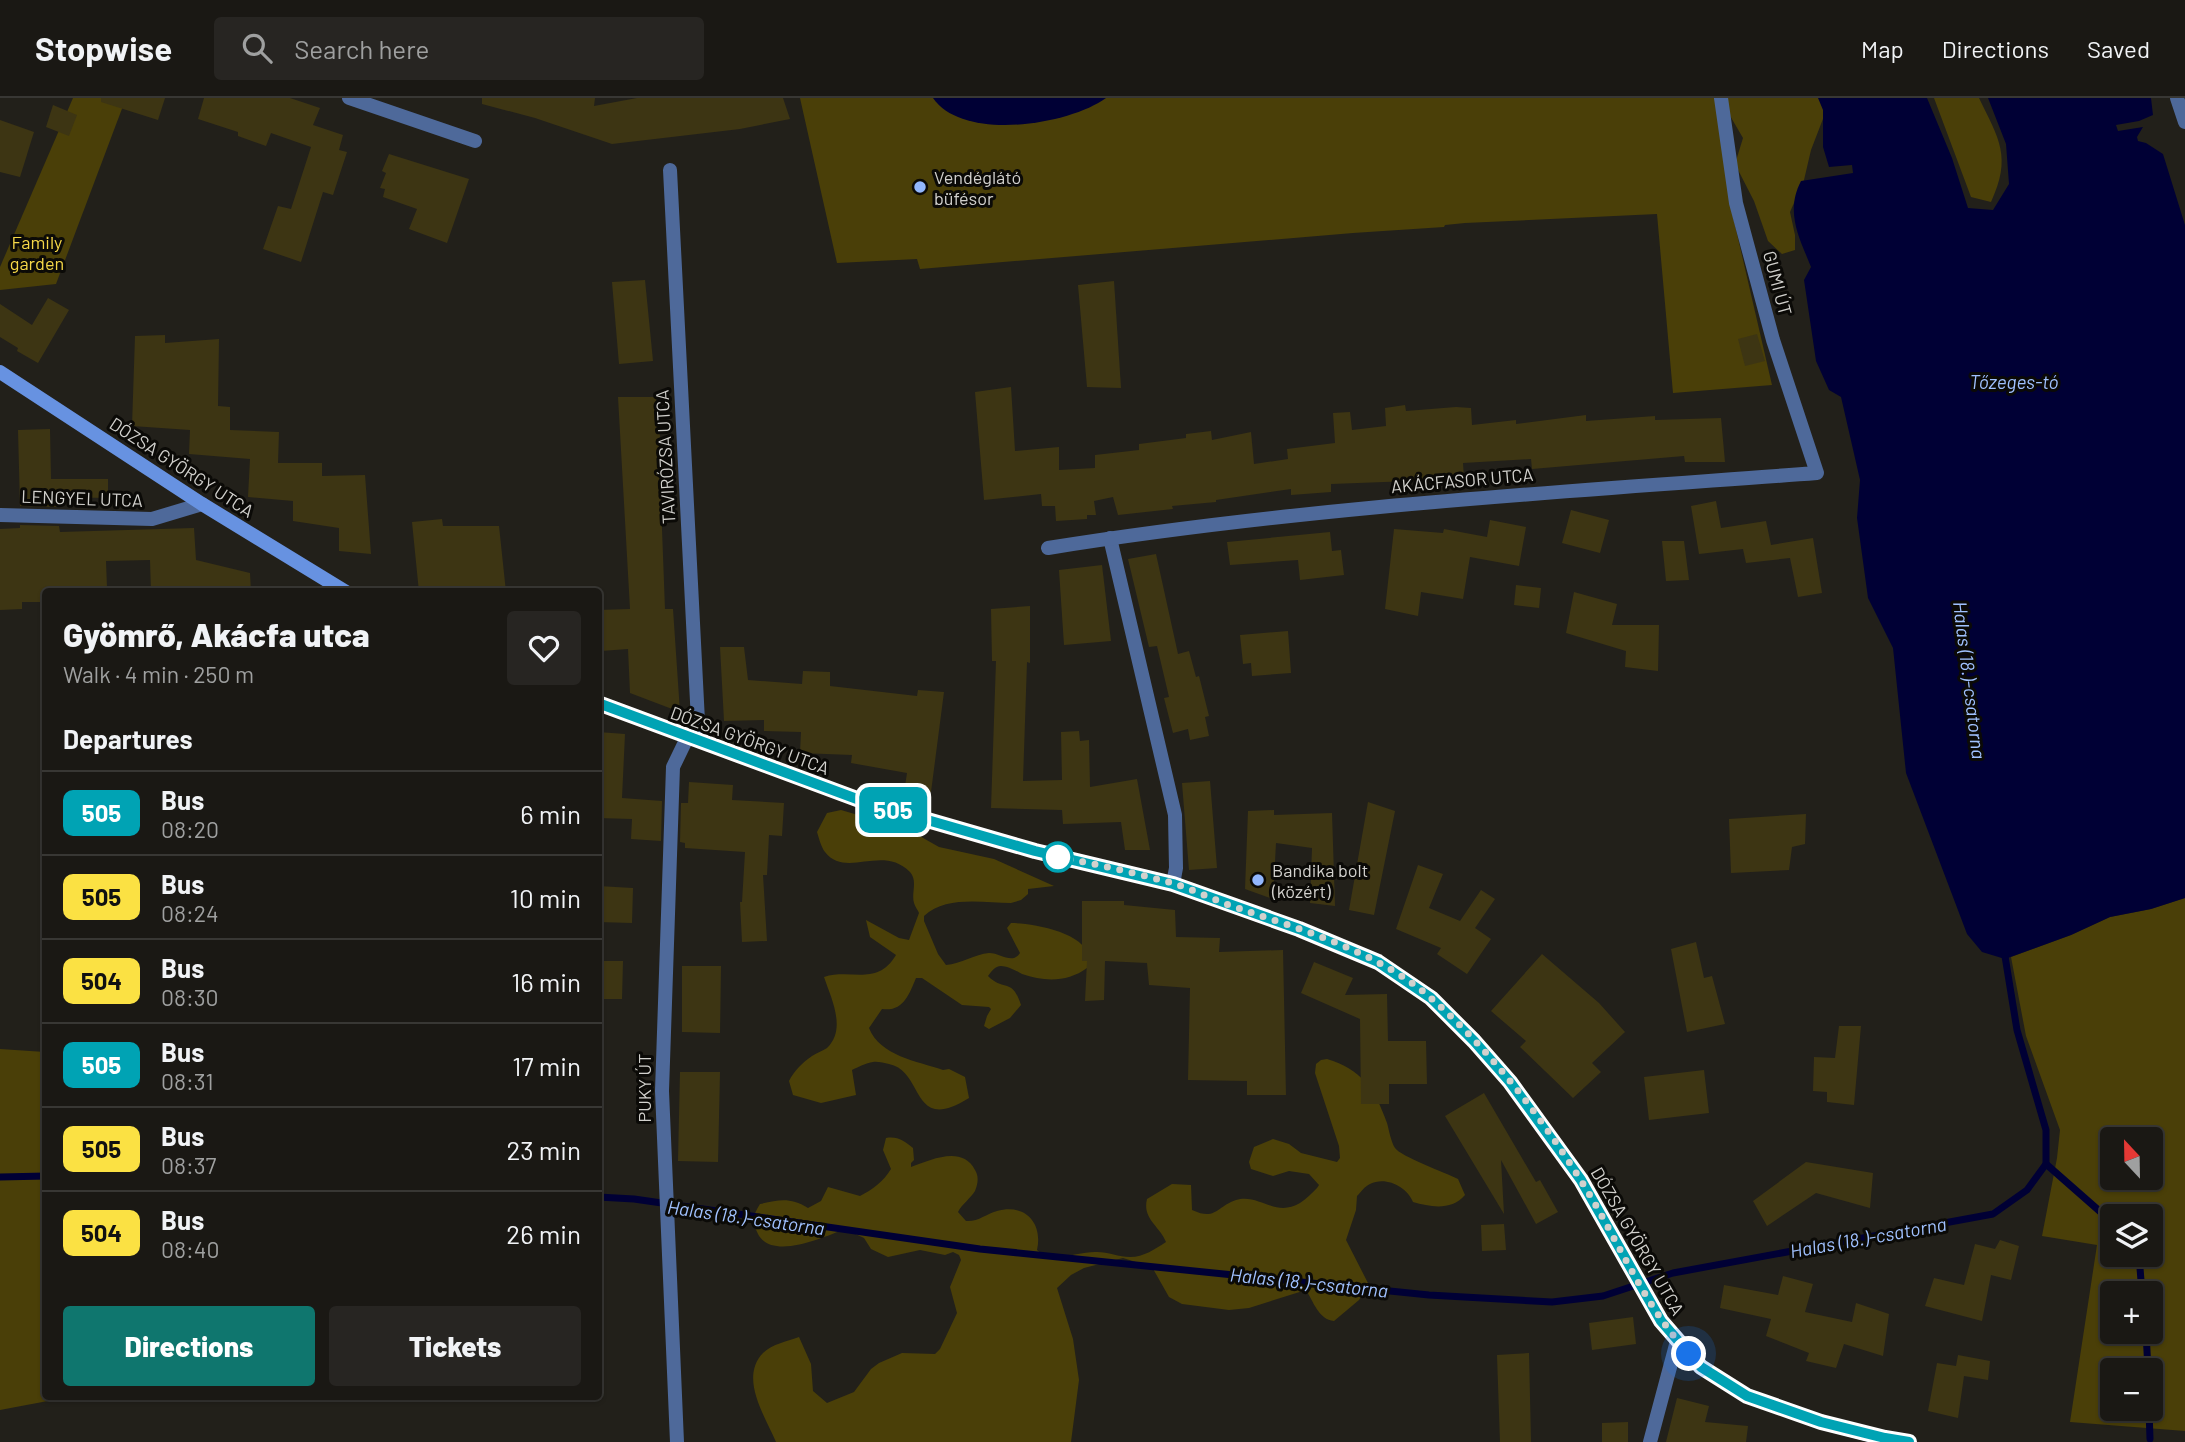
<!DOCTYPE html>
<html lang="en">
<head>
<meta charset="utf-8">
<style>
	body { margin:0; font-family:Barlow,sans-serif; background:#272522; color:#f1f3f6; height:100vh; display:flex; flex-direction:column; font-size:26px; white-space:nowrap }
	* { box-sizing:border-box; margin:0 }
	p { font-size:23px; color:#9fa0a0 }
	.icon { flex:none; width:38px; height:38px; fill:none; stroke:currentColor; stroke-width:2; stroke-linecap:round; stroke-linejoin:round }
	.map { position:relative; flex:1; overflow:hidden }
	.sheet { position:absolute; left:42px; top:490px; width:560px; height:812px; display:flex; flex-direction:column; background:#1a1814; border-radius:7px; box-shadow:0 2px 5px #0004,0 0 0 2px #383734 }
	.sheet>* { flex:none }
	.badge { padding:0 14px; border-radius:10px; font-size:24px; line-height:46px }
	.needle { width:46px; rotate:338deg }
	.buttons { position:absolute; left:2100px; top:1029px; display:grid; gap:14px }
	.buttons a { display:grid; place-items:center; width:63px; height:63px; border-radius:7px; background:#1a1814; box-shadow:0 2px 5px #0004,0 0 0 2px #383734; font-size:35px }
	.you { position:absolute; width:35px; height:35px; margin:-18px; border:5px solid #fff; border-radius:50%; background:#1a73e8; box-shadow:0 0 0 10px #1a73e833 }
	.map>.badge { position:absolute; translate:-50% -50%; box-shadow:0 0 0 4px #fff }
	h2 { padding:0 21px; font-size:26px; line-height:63px }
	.round { display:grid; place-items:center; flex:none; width:74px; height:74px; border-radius:7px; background:#272522 }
	.head { display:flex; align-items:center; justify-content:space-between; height:119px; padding:0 21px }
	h1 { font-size:33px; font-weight:800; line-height:52px }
	.cta { display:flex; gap:14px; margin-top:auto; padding:14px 21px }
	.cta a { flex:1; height:80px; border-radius:7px; background:#0f766e; color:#fff; font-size:28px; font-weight:800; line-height:80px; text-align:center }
	.cta a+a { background:#272522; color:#f1f3f6 }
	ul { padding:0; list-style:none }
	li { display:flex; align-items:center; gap:21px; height:84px; padding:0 21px; border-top:2px solid #383734 }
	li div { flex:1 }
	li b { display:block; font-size:26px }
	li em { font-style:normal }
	li .badge { min-width:77px; font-weight:700; text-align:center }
	header { display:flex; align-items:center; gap:42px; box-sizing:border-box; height:98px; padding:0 35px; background:#1a1814; border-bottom:2px solid #383734 }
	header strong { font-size:33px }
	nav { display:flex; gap:38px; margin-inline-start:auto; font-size:24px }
	.search { width:490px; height:63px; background:#272522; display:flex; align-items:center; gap:18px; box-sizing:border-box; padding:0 24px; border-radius:7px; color:#9fa0a0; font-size:26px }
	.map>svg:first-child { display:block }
	.green { fill:#4a3f08; fill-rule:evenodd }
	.water { fill:#000035 }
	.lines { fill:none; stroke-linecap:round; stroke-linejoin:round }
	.stream { stroke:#000035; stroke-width:7 }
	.building { fill:#3d3513 }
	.minor { stroke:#4e699a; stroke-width:14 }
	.secondary { stroke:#6792e1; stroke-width:14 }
	.line-casing { stroke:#fff; stroke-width:16 }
	.line { stroke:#00a3b4; stroke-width:10 }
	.walk { stroke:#d2d1cd; stroke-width:7; stroke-dasharray:0 12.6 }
	.poi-dot { fill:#92b7fd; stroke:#0b0a07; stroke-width:2.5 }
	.stop-dot { fill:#fff; stroke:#00a3b4; stroke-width:3.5 }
	.labels { text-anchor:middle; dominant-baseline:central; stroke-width:6; stroke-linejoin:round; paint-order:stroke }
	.poi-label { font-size:18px; fill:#d2d1cd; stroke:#0b0a07; text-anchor:start }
	.park-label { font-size:18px; fill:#f6d848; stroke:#0b0a07 }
	.street-label { font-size:18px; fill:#d2d1cd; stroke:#0b0a07 }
	.water-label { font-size:19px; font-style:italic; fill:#a0c1ff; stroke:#0b0a07 }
</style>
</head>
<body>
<header>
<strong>Stopwise</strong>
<div class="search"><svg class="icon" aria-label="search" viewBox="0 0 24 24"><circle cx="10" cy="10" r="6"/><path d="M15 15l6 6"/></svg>Search here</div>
<nav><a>Map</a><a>Directions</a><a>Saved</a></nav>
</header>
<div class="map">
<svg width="2185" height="1344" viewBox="0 0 2185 1344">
	<rect width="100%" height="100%" fill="#22201a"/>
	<!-- green -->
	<g class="green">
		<polygon points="73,0 126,0 56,186 0,192 0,169"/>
		<polygon points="800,0 1721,0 1731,110 1772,287 1673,295 1657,116 1465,125 1445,127 1444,129 1353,135 920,171 917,161 837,165"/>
		<polygon points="1727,0 1831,0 1811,52 1804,82 1790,114 1795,137 1795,152 1782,156 1768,143 1754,103 1735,66 1743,40 1729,16"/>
		<path d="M1934,0h45c20,41 33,59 12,104l-20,-5z"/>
		<path d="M841,712l68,20 30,17 55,12 60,27 -26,3v5l-7,6 -10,3c-27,0 -65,-8 -87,13v5l14,33 8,11c15,-1 29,-11 43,-12 12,0 23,12 31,0l-13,-25 4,-5c20,0 74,9 77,33 0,4 -1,8 -1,12 -19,14 -42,14 -65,6 -5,-3 -15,-8 -21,-8 -6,0 -10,6 -13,10 16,16 24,1 33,29l-11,13 -21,11 -5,-3 3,-10 4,-7 -2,-2 -27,-2 -40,-27h-6c-7,17 -13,34 -34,31l-13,19c11,28 48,33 74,42l6,-1 16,8 4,21c-59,37 -44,-27 -80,-34 -5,-1 -12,-3 -16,-2 -7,1 -15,5 -21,8l4,25 -35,8 -28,-8 -4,-14c5,-10 14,-19 23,-25 4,-3 11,-5 15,-8 20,-19 4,-50 -3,-71 27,-9 53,10 72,-22l-26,-18 -4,-17 33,18 10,2 10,-27c-1,-3 -4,-6 -5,-10 -3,-10 4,-22 -4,-31 -28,-28 -64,7 -85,-20 -4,-5 -6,-14 -8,-20l10,-19z"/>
		<path d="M2185,800v533l-115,-9 27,-177 -55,-9 15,-78 3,-28 -34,-94 -15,-79 60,-22 39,-18 41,-8zM2112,1041h39v39h-39zM2112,1118h39v39h-39zM2112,1195h39v39h-39zM2112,1272h39v39h-39z"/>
		<polygon points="0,951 45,954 46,1298 69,1299 0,1312"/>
		<path d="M1327,961c34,10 48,30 60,64 2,7 4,19 8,25 5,8 51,25 63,31l7,16c-14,16 -34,12 -52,7 -6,-15 -27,-26 -43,-18 -5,2 -9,8 -13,12l-1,14 -10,30 23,45 -10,15 -25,21c-15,-1 -21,-20 -28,-31l-57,18 -20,2 -47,-6 -13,-7 -17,-30 -29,-9 -39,10 -13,7 -14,13 16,51 6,41 -8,62h-295c-11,-26 -37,-64 -13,-89 9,-9 25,-12 36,-16l12,27 2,27 14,12 27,-11 17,-23 8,-6 23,-10 33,1 5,-5 17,-36 -7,-26 11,-27 -2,-5 -6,-3 -8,3 -25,-5 -32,7 -17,-8 -7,-11 -19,-9c-21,8 -73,32 -87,5 -6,-13 -6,-17 2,-30 19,-4 30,-7 48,4l13,-7 7,-14 32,9c12,-6 24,-15 31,-27l-8,-19 3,-12c12,-2 18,3 27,10l1,12 -3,3v4c20,-7 51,-22 64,3 4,6 3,14 0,21 -4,7 -13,13 -17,21l8,9c12,1 20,-7 31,-10 29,-8 46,13 40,39 15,14 42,1 60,2 11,0 22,5 33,5 14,0 25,-8 36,-15 -6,-16 -24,-23 -19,-43l25,-15 19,1 1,25c24,11 24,-3 44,-10 23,-7 39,18 64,3 6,-4 12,-10 17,-15l2,-3 -10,-11 -20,-3 -16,5 -22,-7 -2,-7 5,-15 19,-8 16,5 12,9 36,9 3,-4 -1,-12 -24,-73 1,-9 5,-4z"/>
	</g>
	<!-- water -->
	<g class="water">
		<path d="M933,0h173c-37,27 -143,44 -173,0z"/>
		<path d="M1818,0h109l25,60 16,50 25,2 16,-26 -3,-40 -18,-46h163l2,17 -14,6 -23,4 2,6 25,-4 -6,10 1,4 8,2 17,11 22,71v673l-34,11 -41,8 -39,18 -66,24 -23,-7 -15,-18 -61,-161 -13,-125 -25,-50 -11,-80 3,-38 -19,-83 -12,-7 -13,-29 -12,-81 7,-13c-12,-30 -26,-55 -10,-86l52,-8 -1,-8 -23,2 -6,-20v-37z"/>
	</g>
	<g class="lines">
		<!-- stream -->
		<g class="stream">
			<polyline points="2046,1066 2104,1117 2112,1128"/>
			<polyline points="0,1079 46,1078"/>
			<polyline points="598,1099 634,1101 980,1151 1429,1197 1552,1204 1603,1198 1673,1175 1993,1116 2027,1092 2046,1066 2046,1032 2017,932 2004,852"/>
			<polyline points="2133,1157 2140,1170 2142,1195"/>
			<polyline points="2146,1234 2148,1272"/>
			<polyline points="2149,1311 2150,1341"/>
		</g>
	</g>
	<!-- building -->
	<g class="building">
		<polygon points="101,0 165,0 158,22 101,4"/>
		<polygon points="204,0 290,0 320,10 313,27 343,37 339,52 347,54 333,97 323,94 301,164 263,151 278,108 291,111 311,49 271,35 266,48 238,38 238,34 198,21"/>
		<polygon points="482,0 595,0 594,8 637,0 783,0 790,21 740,31 612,46 535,20 482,6"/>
		<polygon points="53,7 77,17 69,38 46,29"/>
		<polygon points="0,22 34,34 20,79 0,74"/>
		<polygon points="389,56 469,81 447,145 409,131 417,111 383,99 385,91 380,90 386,75 382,73"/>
		<polygon points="645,182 653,263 619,266 612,184"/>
		<polygon points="1114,183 1121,290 1087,289 1078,187"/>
		<polygon points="48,200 69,212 38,265 17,253 18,250 0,239 0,206 32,227"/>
		<polygon points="1757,236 1765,263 1745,268 1738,241"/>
		<polygon points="165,237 165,245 219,241 218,308 230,309 230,332 279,334 278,365 322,365 322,378 365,377 371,456 339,453 339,430 293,423 293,403 248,399 250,361 189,356 190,332 132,328 135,238"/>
		<polygon points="1011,289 1015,353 1059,349 1059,372 1095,370 1095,357 1139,352 1139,346 1186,340 1186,336 1211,333 1212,342 1251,334 1254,366 1288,361 1287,351 1335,345 1333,315 1350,314 1352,332 1386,328 1385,310 1405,307 1406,313 1456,309 1471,310 1472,327 1516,322 1516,326 1586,317 1586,323 1655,318 1655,322 1721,320 1725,364 1685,364 1684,358 1532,371 1531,361 1463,365 1464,381 1331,386 1331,394 1291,397 1291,391 1216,402 1216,404 1172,408 1173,411 1118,417 1113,399 1094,403 1096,417 1087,417 1087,421 1056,423 1055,408 1042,408 1041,396 984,402 975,294"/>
		<polygon points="618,299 656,299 664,378 660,378 665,511 673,511 680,614 630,595 628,551 601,553 598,512 630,511"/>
		<polygon points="50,331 51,381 108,381 108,400 56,399 57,409 20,408 18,332"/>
		<polygon points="1716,403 1721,430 1766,423 1771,447 1813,440 1822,495 1798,499 1790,460 1746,465 1743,451 1699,456 1691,408"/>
		<polygon points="1571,412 1609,422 1600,455 1562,445"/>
		<polygon points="442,421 443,428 499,428 506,494 419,494 412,424"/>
		<polygon points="1490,422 1526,429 1519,468 1470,459 1463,501 1421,494 1418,518 1385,511 1394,431 1443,435 1444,431 1487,439"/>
		<polygon points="20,427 59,428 60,434 194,430 196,462 250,475 251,494 151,494 150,462 106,463 107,490 46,494 46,504 22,504 22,511 0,512 0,431 20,430"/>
		<polygon points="1330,434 1332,453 1341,452 1344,477 1300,482 1298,462 1230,467 1227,444"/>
		<polygon points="1662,443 1684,443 1689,482 1666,483"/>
		<polygon points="1156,456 1178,556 1189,553 1196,579 1199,578 1209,618 1205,619 1209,638 1190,642 1188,631 1173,635 1164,600 1169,599 1157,548 1149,549 1128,461"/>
		<polygon points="1102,467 1111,543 1064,547 1059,472"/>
		<polygon points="1516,487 1541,490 1539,510 1514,507"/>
		<polygon points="1574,494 1617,506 1612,527 1659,527 1658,573 1625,569 1626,553 1566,535"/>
		<polygon points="1030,508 1030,565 1027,564 1023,683 1062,682 1061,634 1079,633 1080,643 1089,642 1090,689 1137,681 1150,752 1125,752 1121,724 1063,726 1062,712 991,710 996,563 992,563 991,511"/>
		<polygon points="1288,533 1291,575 1252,578 1251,565 1243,566 1240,537"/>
		<polygon points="720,549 744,549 748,582 802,586 803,573 830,574 830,588 917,598 918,592 944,594 931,694 905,688 907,675 851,665 852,657 800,655 801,634 764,633 764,622 724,623"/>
		<polygon points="598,634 625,636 622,700 662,703 661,743 631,741 632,721 598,720"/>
		<polygon points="1210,683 1217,770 1189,772 1182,685"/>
		<polygon points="689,684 733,687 732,702 784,705 782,738 769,737 767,777 763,777 767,843 742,844 740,804 742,804 745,754 685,750 685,745 680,744 681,705 688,705"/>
		<polygon points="1368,704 1395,713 1374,817 1349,812"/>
		<polygon points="1274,712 1274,717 1332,715 1335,808 1310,805 1312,750 1276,745 1273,801 1245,791 1248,713"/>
		<polygon points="1806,716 1805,746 1792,749 1789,772 1731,775 1729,721"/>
		<polygon points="1418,767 1443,776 1429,810 1460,823 1481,792 1495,801 1475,830 1491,841 1467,876 1437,856 1441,850 1396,831"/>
		<polygon points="598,788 633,790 632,825 598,824"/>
		<polygon points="1082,803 1124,803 1124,807 1175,812 1176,839 1220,840 1219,854 1283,852 1286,997 1247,997 1247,983 1188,982 1190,890 1149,887 1147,865 1105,863 1104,902 1085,903 1087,863 1082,863"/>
		<polygon points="1696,844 1704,880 1712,878 1725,926 1687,934 1671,851"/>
		<polygon points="1542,856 1599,905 1625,934 1592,965 1601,974 1573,1000 1520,949 1526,943 1491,913"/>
		<polygon points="599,863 623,863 622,901 599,901"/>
		<polygon points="1314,864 1353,880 1345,897 1387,896 1388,943 1426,943 1427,986 1389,986 1389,1006 1361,1006 1360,921 1301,895"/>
		<polygon points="682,868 721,868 720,935 682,934"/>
		<polygon points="1839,928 1861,928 1854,1007 1827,1004 1827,994 1813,993 1814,959 1835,960"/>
		<polygon points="1704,972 1709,1015 1649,1022 1644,979"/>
		<polygon points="680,974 720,974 718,1064 678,1063"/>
		<polygon points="1484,995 1536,1084 1540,1082 1558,1114 1536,1126 1501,1062 1504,1116 1445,1018"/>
		<polygon points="1806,1064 1873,1075 1870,1110 1816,1095 1767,1128 1753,1103"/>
		<polygon points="1504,1126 1506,1152 1482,1153 1481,1127"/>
		<polygon points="2000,1142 2019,1148 2011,1182 1991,1177 1982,1223 1925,1208 1934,1180 1964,1187 1975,1146 1995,1151"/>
		<polygon points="1783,1178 1813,1186 1805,1214 1852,1224 1856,1205 1889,1216 1883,1258 1844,1246 1836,1270 1806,1263 1809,1255 1766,1238 1771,1221 1720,1210 1724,1187 1778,1197"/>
		<polygon points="1633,1219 1636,1246 1592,1252 1589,1225"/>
		<polygon points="1529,1255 1531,1344 1500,1344 1497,1257"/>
		<polygon points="1958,1257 1990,1263 1988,1282 1964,1278 1958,1320 1928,1313 1937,1265 1956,1268"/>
		<polygon points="1677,1300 1709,1308 1705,1324 1748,1328 1746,1344 1666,1344"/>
		<polygon points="1628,1324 1628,1344 1602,1344 1602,1325"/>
	</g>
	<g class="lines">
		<!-- minor -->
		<g class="minor">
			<polyline points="349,0 475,43"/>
			<polyline points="2177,0 2185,24"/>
			<polyline points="670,72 699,643"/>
			<polyline points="0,417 152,421 202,406"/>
			<polyline points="1110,440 1175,717 1176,770 1173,786"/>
			<path d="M1048,450c255,-41 513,-56 769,-75l-44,-133 -37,-137 -15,-105"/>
			<polyline points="677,1344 662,993 673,669 687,640"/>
			<polyline points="1650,1344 1677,1243"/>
		</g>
		<!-- secondary -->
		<g class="secondary">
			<polyline points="0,274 202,406 346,494"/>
			<polyline points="598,605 865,704 1035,753 1173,786 1299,831 1378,864 1431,900 1474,943 1510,984 1581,1082 1661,1223 1701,1269 1747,1298 1821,1324 1885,1341 1909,1344"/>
		</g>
	</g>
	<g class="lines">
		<!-- line casing -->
		<g class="line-casing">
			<polyline id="line" points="598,605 865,704 1035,753 1173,786 1299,831 1378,864 1431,900 1474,943 1510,984 1581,1082 1661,1223 1701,1269 1747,1298 1821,1324 1885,1340 1909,1344"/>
		</g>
		<!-- line -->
		<use href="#line" class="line"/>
		<!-- walk -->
		<path class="walk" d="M1058,759c38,7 77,16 114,26 23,7 46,19 69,26 65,22 139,44 191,90 58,51 107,115 148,180 37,58 62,124 109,175"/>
	</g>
	<!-- markers -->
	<g class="poi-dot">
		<circle cx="920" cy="89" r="7"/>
		<circle cx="1258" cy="782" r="7"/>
	</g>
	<circle class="stop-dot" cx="1058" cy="759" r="14"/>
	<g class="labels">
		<!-- poi labels -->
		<g class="poi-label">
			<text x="934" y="79">Vendéglátó<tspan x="934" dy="21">büfésor</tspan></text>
			<text x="1272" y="772">Bandika bolt<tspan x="1272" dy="21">(közért)</tspan></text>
		</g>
		<!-- park labels -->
		<g class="park-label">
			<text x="37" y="144">Family<tspan x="37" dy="21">garden</tspan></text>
		</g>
		<!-- street labels -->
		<g class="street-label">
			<text transform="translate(1778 185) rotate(75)">GUMI ÚT</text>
			<text transform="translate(665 359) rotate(-93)">TAVIRÓZSA UTCA</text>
			<text transform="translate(182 369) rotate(33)">DÓZSA GYÖRGY UTCA</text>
			<text transform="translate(1462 382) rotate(-5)">AKÁCFASOR UTCA</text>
			<text transform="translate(82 400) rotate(2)">LENGYEL UTCA</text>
			<text transform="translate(750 642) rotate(20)">DÓZSA GYÖRGY UTCA</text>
			<text transform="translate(644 990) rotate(-90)">PUKY ÚT</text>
			<text transform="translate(1638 1143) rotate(60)">DÓZSA GYÖRGY UTCA</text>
		</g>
		<!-- water labels -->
		<g class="water-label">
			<text x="2014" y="283">Tőzeges-tó</text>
			<text transform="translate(1970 582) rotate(83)">Halas (18.)-csatorna</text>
			<text transform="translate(746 1119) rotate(8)">Halas (18.)-csatorna</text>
			<text transform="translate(1868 1139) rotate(-10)">Halas (18.)-csatorna</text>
			<text transform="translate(1309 1184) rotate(6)">Halas (18.)-csatorna</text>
		</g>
	</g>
</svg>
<div class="buttons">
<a><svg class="needle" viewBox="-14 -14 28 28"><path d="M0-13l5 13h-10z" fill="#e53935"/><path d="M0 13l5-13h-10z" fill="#9fa0a0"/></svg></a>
<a><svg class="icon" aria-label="layers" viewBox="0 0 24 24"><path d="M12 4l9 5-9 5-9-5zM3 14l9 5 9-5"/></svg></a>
<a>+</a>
<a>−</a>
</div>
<div class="you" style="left:1689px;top:1256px"></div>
<b class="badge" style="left:893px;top:712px;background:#00a3b4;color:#fff">505</b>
<section class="sheet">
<div class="head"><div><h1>Gyömrő, Akácfa utca</h1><p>Walk · 4 min · 250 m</p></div><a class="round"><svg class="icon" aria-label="heart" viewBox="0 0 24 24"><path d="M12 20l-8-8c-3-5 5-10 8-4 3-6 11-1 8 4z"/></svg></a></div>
<h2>Departures</h2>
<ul>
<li><span class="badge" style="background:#00a3b4;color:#fff">505</span><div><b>Bus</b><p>08:20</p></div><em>6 min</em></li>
<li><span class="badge" style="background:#fbe143;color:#111">505</span><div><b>Bus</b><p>08:24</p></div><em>10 min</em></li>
<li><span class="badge" style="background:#fbe143;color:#111">504</span><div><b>Bus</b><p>08:30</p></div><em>16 min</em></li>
<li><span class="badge" style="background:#00a3b4;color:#fff">505</span><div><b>Bus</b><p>08:31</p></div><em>17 min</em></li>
<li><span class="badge" style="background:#fbe143;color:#111">505</span><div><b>Bus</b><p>08:37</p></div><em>23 min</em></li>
<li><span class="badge" style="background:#fbe143;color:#111">504</span><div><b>Bus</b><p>08:40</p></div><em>26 min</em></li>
</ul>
<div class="cta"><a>Directions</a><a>Tickets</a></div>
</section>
</div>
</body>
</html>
